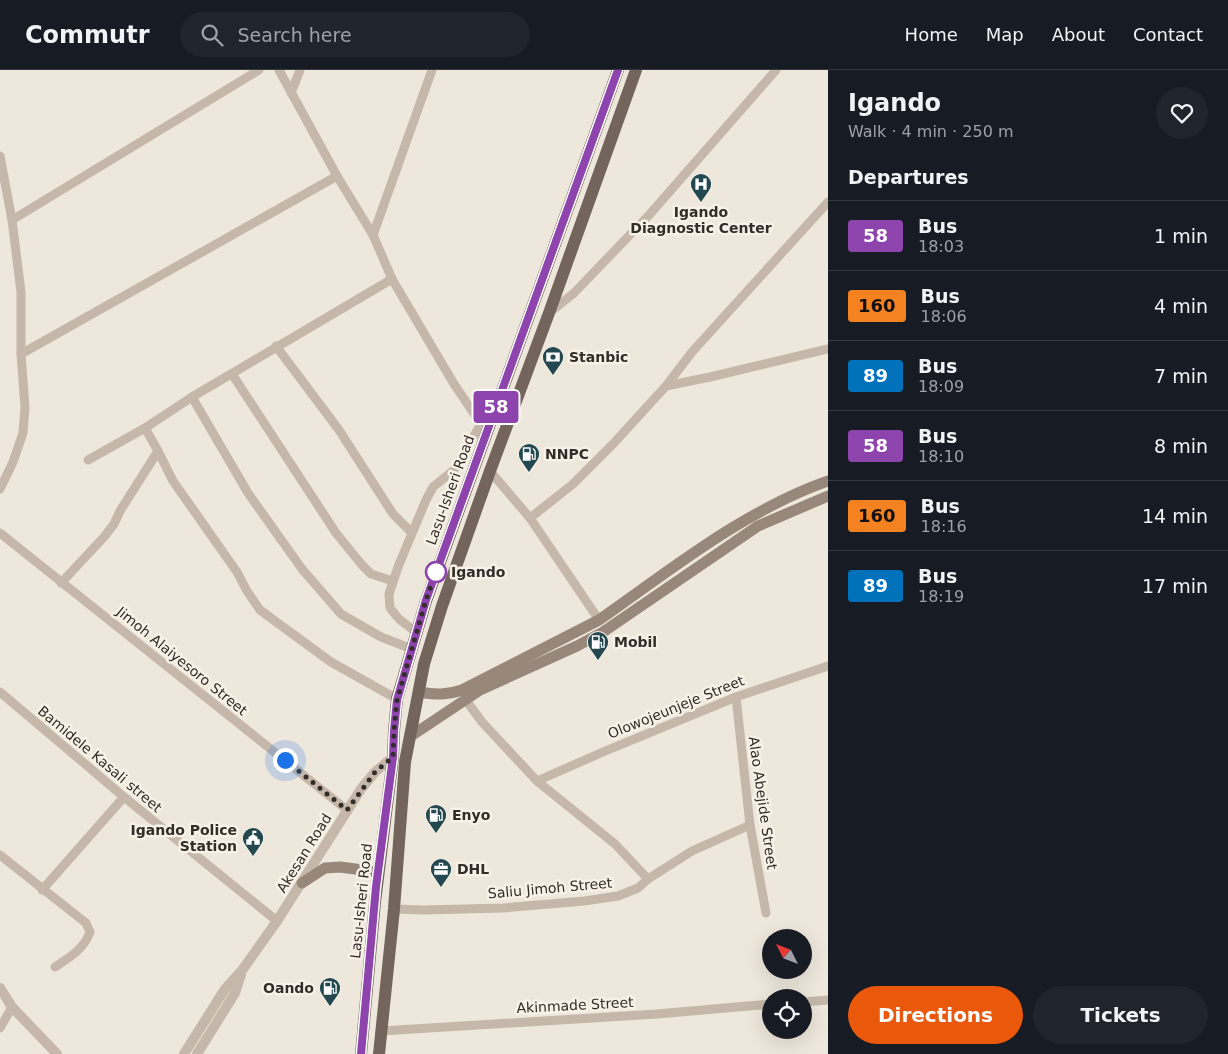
<!DOCTYPE html>
<html lang="en">
<head>
<meta charset="utf-8">
<style>
	body { margin:0; font-family:"DejaVu Sans",sans-serif; background:#20242c; color:#f1f3f6; height:100vh; display:flex; flex-direction:column; font-size:19px; white-space:nowrap }
	* { box-sizing:border-box; margin:0 }
	p { font-size:16px; color:#9ea1a6 }
	.icon { flex:none; width:28px; height:28px; fill:none; stroke:currentColor; stroke-width:2; stroke-linecap:round; stroke-linejoin:round }
	.map { position:relative; flex:1; overflow:hidden }
	.sheet { display:flex; flex-direction:column; background:#171b24; width:400px }
	.sheet>* { flex:none }
	.badge { padding:0 10px; border-radius:4px; font-size:18px; line-height:32px }
	.needle { width:32px; rotate:312deg }
	.fabs { position:absolute; left:762px; top:859px; display:grid; gap:10px }
	.fabs a { display:grid; place-items:center; width:50px; height:50px; border-radius:50%; background:#171b24; box-shadow:0 5px 20px #0002; font-size:25px }
	.you { position:absolute; width:25px; height:25px; margin:-12px; border:4px solid #fff; border-radius:50%; background:#1a73e8; box-shadow:0 0 0 8px #1a73e833 }
	.map>.badge { position:absolute; translate:-50% -50%; box-shadow:0 0 0 2px #fff }
	h2 { padding:0 20px; font-size:19px; line-height:45px }
	.round { display:grid; place-items:center; flex:none; width:52px; height:52px; border-radius:26px; background:#20242c }
	.summary { display:flex; align-items:center; justify-content:space-between; height:85px; padding:0 20px }
	h1 { font-size:24px; font-weight:800; line-height:38px }
	.cta { display:flex; gap:10px; margin-top:auto; padding:10px 20px }
	.cta a { flex:1; height:58px; border-radius:30px; background:#ea580c; color:#fff; font-size:20px; font-weight:800; line-height:58px; text-align:center }
	.cta a+a { background:#20242c; color:#f1f3f6 }
	ul { padding:0; list-style:none }
	li { display:flex; align-items:center; gap:15px; height:70px; padding:0 20px; border-top:1px solid #363941 }
	li div { flex:1 }
	li b { display:block; font-size:19px }
	li em { font-style:normal }
	li .badge { min-width:55px; font-weight:700; text-align:center }
	header { display:flex; align-items:center; gap:30px; box-sizing:border-box; height:70px; padding:0 25px; background:#171b24; border-bottom:1px solid #363941 }
	header strong { font-size:24px }
	nav { display:flex; gap:28px; margin-inline-start:auto; font-size:18px }
	.search { width:350px; height:45px; background:#20242c; display:flex; align-items:center; gap:12px; box-sizing:border-box; padding:0 18px; border-radius:28px; color:#9ea1a6; font-size:19px }
	main { display:flex; flex:1; min-height:0 }
	.map>svg:first-child { display:block }
	.lines { fill:none; stroke-linecap:round; stroke-linejoin:round }
	.minor { stroke:#c5b8aa; stroke-width:9 }
	.tertiary { stroke:#c5b8aa; stroke-width:10 }
	.secondary { stroke:#98887b; stroke-width:11 }
	.primary { stroke:#73655b; stroke-width:12 }
	.line-casing { stroke:#fff; stroke-width:11 }
	.line { stroke:#8e44ad; stroke-width:8 }
	.walk { stroke:#332d28; stroke-width:5; stroke-dasharray:0 9 }
	.stop-dot { fill:#fff; stroke:#8e44ad; stroke-width:2.5 }
	.labels { text-anchor:middle; dominant-baseline:central; stroke-width:5; stroke-linejoin:round; paint-order:stroke }
	.poi-label { font-size:14px; font-weight:bold; fill:#332d28; stroke:#f7f1e8; text-anchor:start }
	.street-label { font-size:14px; fill:#332d28; stroke:#f7f1e8 }
	.stop-label { font-size:14px; font-weight:bold; fill:#332d28; stroke:#f7f1e8; text-anchor:start }
</style>
</head>
<body>
<header>
<strong>Commutr</strong>
<div class="search"><svg class="icon" aria-label="search" viewBox="0 0 24 24"><circle cx="10" cy="10" r="6"/><path d="M15 15l6 6"/></svg>Search here</div>
<nav><a>Home</a><a>Map</a><a>About</a><a>Contact</a></nav>
</header>
<main>
<div class="map">
<svg width="828" height="984" viewBox="0 0 828 984">
	<rect width="100%" height="100%" fill="#eee7dc"/>
	<g class="lines">
		<!-- minor -->
		<g class="minor">
			<polyline points="279,0 337,106 373,165 392,209 454,314 481,354 488,359"/>
			<polyline points="291,23 300,0"/>
			<polyline points="0,86 12,150 21,222 21,284 25,337 23,363 13,392 0,419"/>
			<polyline points="12,150 259,0"/>
			<polyline points="373,165 432,0"/>
			<polyline points="549,243 574,223 650,144 776,0"/>
			<polyline points="276,276 339,360 393,444 412,463"/>
			<polyline points="21,284 337,106"/>
			<polyline points="232,304 336,463 362,495 371,504 393,511"/>
			<polyline points="666,316 710,307 828,279"/>
			<polyline points="192,327 248,423 302,499 341,544 381,567 412,579"/>
			<polyline points="158,381 173,411 237,502 247,521 260,540 331,592 397,629"/>
			<polyline points="88,390 145,358"/>
			<polyline points="490,401 530,448 599,550"/>
			<polyline points="530,448 573,414 613,374 666,316 692,282 828,132"/>
			<polyline points="0,463 347,740"/>
			<polyline points="61,513 104,467 114,454 120,441 158,381 145,358 192,327 392,209"/>
			<polyline points="417,563 399,549 390,538 389,524 398,497 426,430 433,417 454,400 481,354"/>
			<polyline points="0,622 124,727 277,851"/>
			<polyline points="736,627 750,755 766,843"/>
			<polyline points="465,629 482,652 537,711 615,774 648,809"/>
			<polyline points="537,711 603,682 736,627 828,596"/>
			<path d="M0,785l86,68 4,9c-6,17 -20,25 -35,35"/>
			<polyline points="42,820 124,727"/>
			<polyline points="394,839 424,840 503,838 584,831 618,826 638,818 648,809 692,781 750,755"/>
			<polyline points="804,932 828,930"/>
			<polyline points="0,958 12,937"/>
			<polyline points="381,961 657,944 771,934"/>
		</g>
		<!-- tertiary -->
		<g class="tertiary">
			<polyline points="0,918 12,937 57,984"/>
			<polyline points="184,984 225,919 243,899 277,851 361,719 375,702 393,687"/>
			<polyline points="197,984 235,923 241,904"/>
		</g>
		<!-- secondary -->
		<g class="secondary">
			<path d="M419,622c17,3 28,3 43,-2l137,-70c73,-51 144,-109 229,-139"/>
			<polyline points="411,666 480,620 577,576 603,562 758,456 828,426"/>
			<polyline points="302,813 325,798 340,797 378,802"/>
		</g>
		<!-- primary -->
		<g class="primary">
			<polyline points="361,984 375,832 393,687 394,661 397,629 426,531 618,0"/>
			<polyline points="379,984 394,839 405,692 424,594 442,536 490,401 549,243 636,0"/>
		</g>
	</g>
	<g class="lines">
		<!-- line casing -->
		<g class="line-casing">
			<polyline id="line" points="361,984 376,817 393,687 394,661 397,630 426,530 618,0"/>
		</g>
		<!-- line -->
		<use href="#line" class="line"/>
		<!-- walk -->
		<polyline class="walk" points="285,690 347,740 375,702 393,687 394,661 397,630 426,530 439,493 436,502"/>
	</g>
	<!-- icons -->
	<defs>
		<g id="hospital-pin" transform="scale(1.125)"><path d="M0 17L-7.5 6A9.5 9.5 0 1 1 7.5 6Z" fill="#23484f" stroke="#f7f1e8"/><path d="M-5-5h3v3.5h4V-5h3V5h-3V1.5h-4V5h-3Z" fill="#fff"/></g>
		<g id="bank-pin" transform="scale(1.125)"><path d="M0 17L-7.5 6A9.5 9.5 0 1 1 7.5 6Z" fill="#23484f" stroke="#f7f1e8"/><path d="M-6-4H6V4H-6ZM0-2.3a2.3 2.3 0 1 0 0 4.6a2.3 2.3 0 1 0 0-4.6Z" fill="#fff"/></g>
		<g id="fuel-pin" transform="scale(1.125)"><path d="M0 17L-7.5 6A9.5 9.5 0 1 1 7.5 6Z" fill="#23484f" stroke="#f7f1e8"/><path d="M-5.5-6h7V0h2V4h1.3V-2.5L3-4.5l.8-.8L6-3V5H2.5V1h-1V6h-7ZM-4.2-4.7v3.2H.2V-4.7Z" fill="#fff"/></g>
		<g id="civic-pin" transform="scale(1.125)"><path d="M0 17L-7.5 6A9.5 9.5 0 1 1 7.5 6Z" fill="#23484f" stroke="#f7f1e8"/><path d="M-.6-6.5H3V-4.5H.6V-3L4-1V1h2V6H-6V1h2V-1L-.6-3ZM-1.2 2.5V6h2.4V2.5Z" fill="#fff"/></g>
		<g id="office-pin" transform="scale(1.125)"><path d="M0 17L-7.5 6A9.5 9.5 0 1 1 7.5 6Z" fill="#23484f" stroke="#f7f1e8"/><path d="M-6-3h4V-5.5h4V-3h4V5H-6ZM-1-4.5V-3h2v-1.5ZM-6 0V1H6V0Z" fill="#fff"/></g>
	</defs>
	<g fill-rule="evenodd">
		<use href="#hospital-pin" x="701" y="114"/>
		<use href="#bank-pin" x="553" y="287"/>
		<use href="#fuel-pin" x="529" y="384"/>
		<use href="#fuel-pin" x="598" y="572"/>
		<use href="#fuel-pin" x="436" y="745"/>
		<use href="#civic-pin" x="253" y="768"/>
		<use href="#office-pin" x="441" y="799"/>
		<use href="#fuel-pin" x="330" y="918"/>
	</g>
	<!-- markers -->
	<circle class="stop-dot" cx="436" cy="502" r="10"/>
	<g class="labels">
		<!-- poi labels -->
		<g class="poi-label">
			<text x="701" y="142" text-anchor="middle">Igando<tspan x="701" dy="16">Diagnostic Center</tspan></text>
			<text x="569" y="287">Stanbic</text>
			<text x="545" y="384">NNPC</text>
			<text x="614" y="572">Mobil</text>
			<text x="452" y="745">Enyo</text>
			<text x="237" y="760" text-anchor="end">Igando Police<tspan x="237" dy="16">Station</tspan></text>
			<text x="457" y="799">DHL</text>
			<text x="314" y="918" text-anchor="end">Oando</text>
		</g>
		<!-- street labels -->
		<g class="street-label">
			<text transform="translate(450 420) rotate(-70)">Lasu-Isheri Road</text>
			<text transform="translate(182 591) rotate(39)">Jimoh Alaiyesoro Street</text>
			<text transform="translate(676 637) rotate(-22)">Olowojeunjeje Street</text>
			<text transform="translate(100 689) rotate(40)">Bamidele Kasali street</text>
			<text transform="translate(763 733) rotate(82)">Alao Abejide Street</text>
			<text transform="translate(304 783) rotate(-58)">Akesan Road</text>
			<text transform="translate(550 818) rotate(-5)">Saliu Jimoh Street</text>
			<text transform="translate(361 831) rotate(-84)">Lasu-Isheri Road</text>
			<text transform="translate(575 935) rotate(-3)">Akinmade Street</text>
		</g>
		<!-- stop labels -->
		<g class="stop-label">
			<text x="451" y="502">Igando</text>
		</g>
	</g>
</svg>
<div class="fabs">
<a><svg class="needle" viewBox="-14 -14 28 28"><path d="M0-13l5 13h-10z" fill="#e53935"/><path d="M0 13l5-13h-10z" fill="#9ea1a6"/></svg></a>
<a><svg class="icon" aria-label="locate" viewBox="0 0 24 24"><circle cx="12" cy="12" r="6"/><path d="M12 2v4M12 18v4M2 12h4M18 12h4"/></svg></a>
</div>
<div class="you" style="left:285px;top:690px"></div>
<b class="badge" style="left:496px;top:337px;background:#8e44ad;color:#fff">58</b>
</div>
<section class="sheet">
<div class="summary"><div><h1>Igando</h1><p>Walk · 4 min · 250 m</p></div><a class="round"><svg class="icon" aria-label="heart" viewBox="0 0 24 24"><path d="M12 20l-8-8c-3-5 5-10 8-4 3-6 11-1 8 4z"/></svg></a></div>
<h2>Departures</h2>
<ul>
<li><span class="badge" style="background:#8e44ad;color:#fff">58</span><div><b>Bus</b><p>18:03</p></div><em>1 min</em></li>
<li><span class="badge" style="background:#f58220;color:#111">160</span><div><b>Bus</b><p>18:06</p></div><em>4 min</em></li>
<li><span class="badge" style="background:#0072bc;color:#fff">89</span><div><b>Bus</b><p>18:09</p></div><em>7 min</em></li>
<li><span class="badge" style="background:#8e44ad;color:#fff">58</span><div><b>Bus</b><p>18:10</p></div><em>8 min</em></li>
<li><span class="badge" style="background:#f58220;color:#111">160</span><div><b>Bus</b><p>18:16</p></div><em>14 min</em></li>
<li><span class="badge" style="background:#0072bc;color:#fff">89</span><div><b>Bus</b><p>18:19</p></div><em>17 min</em></li>
</ul>
<div class="cta"><a>Directions</a><a>Tickets</a></div>
</section>
</main>
</body>
</html>
